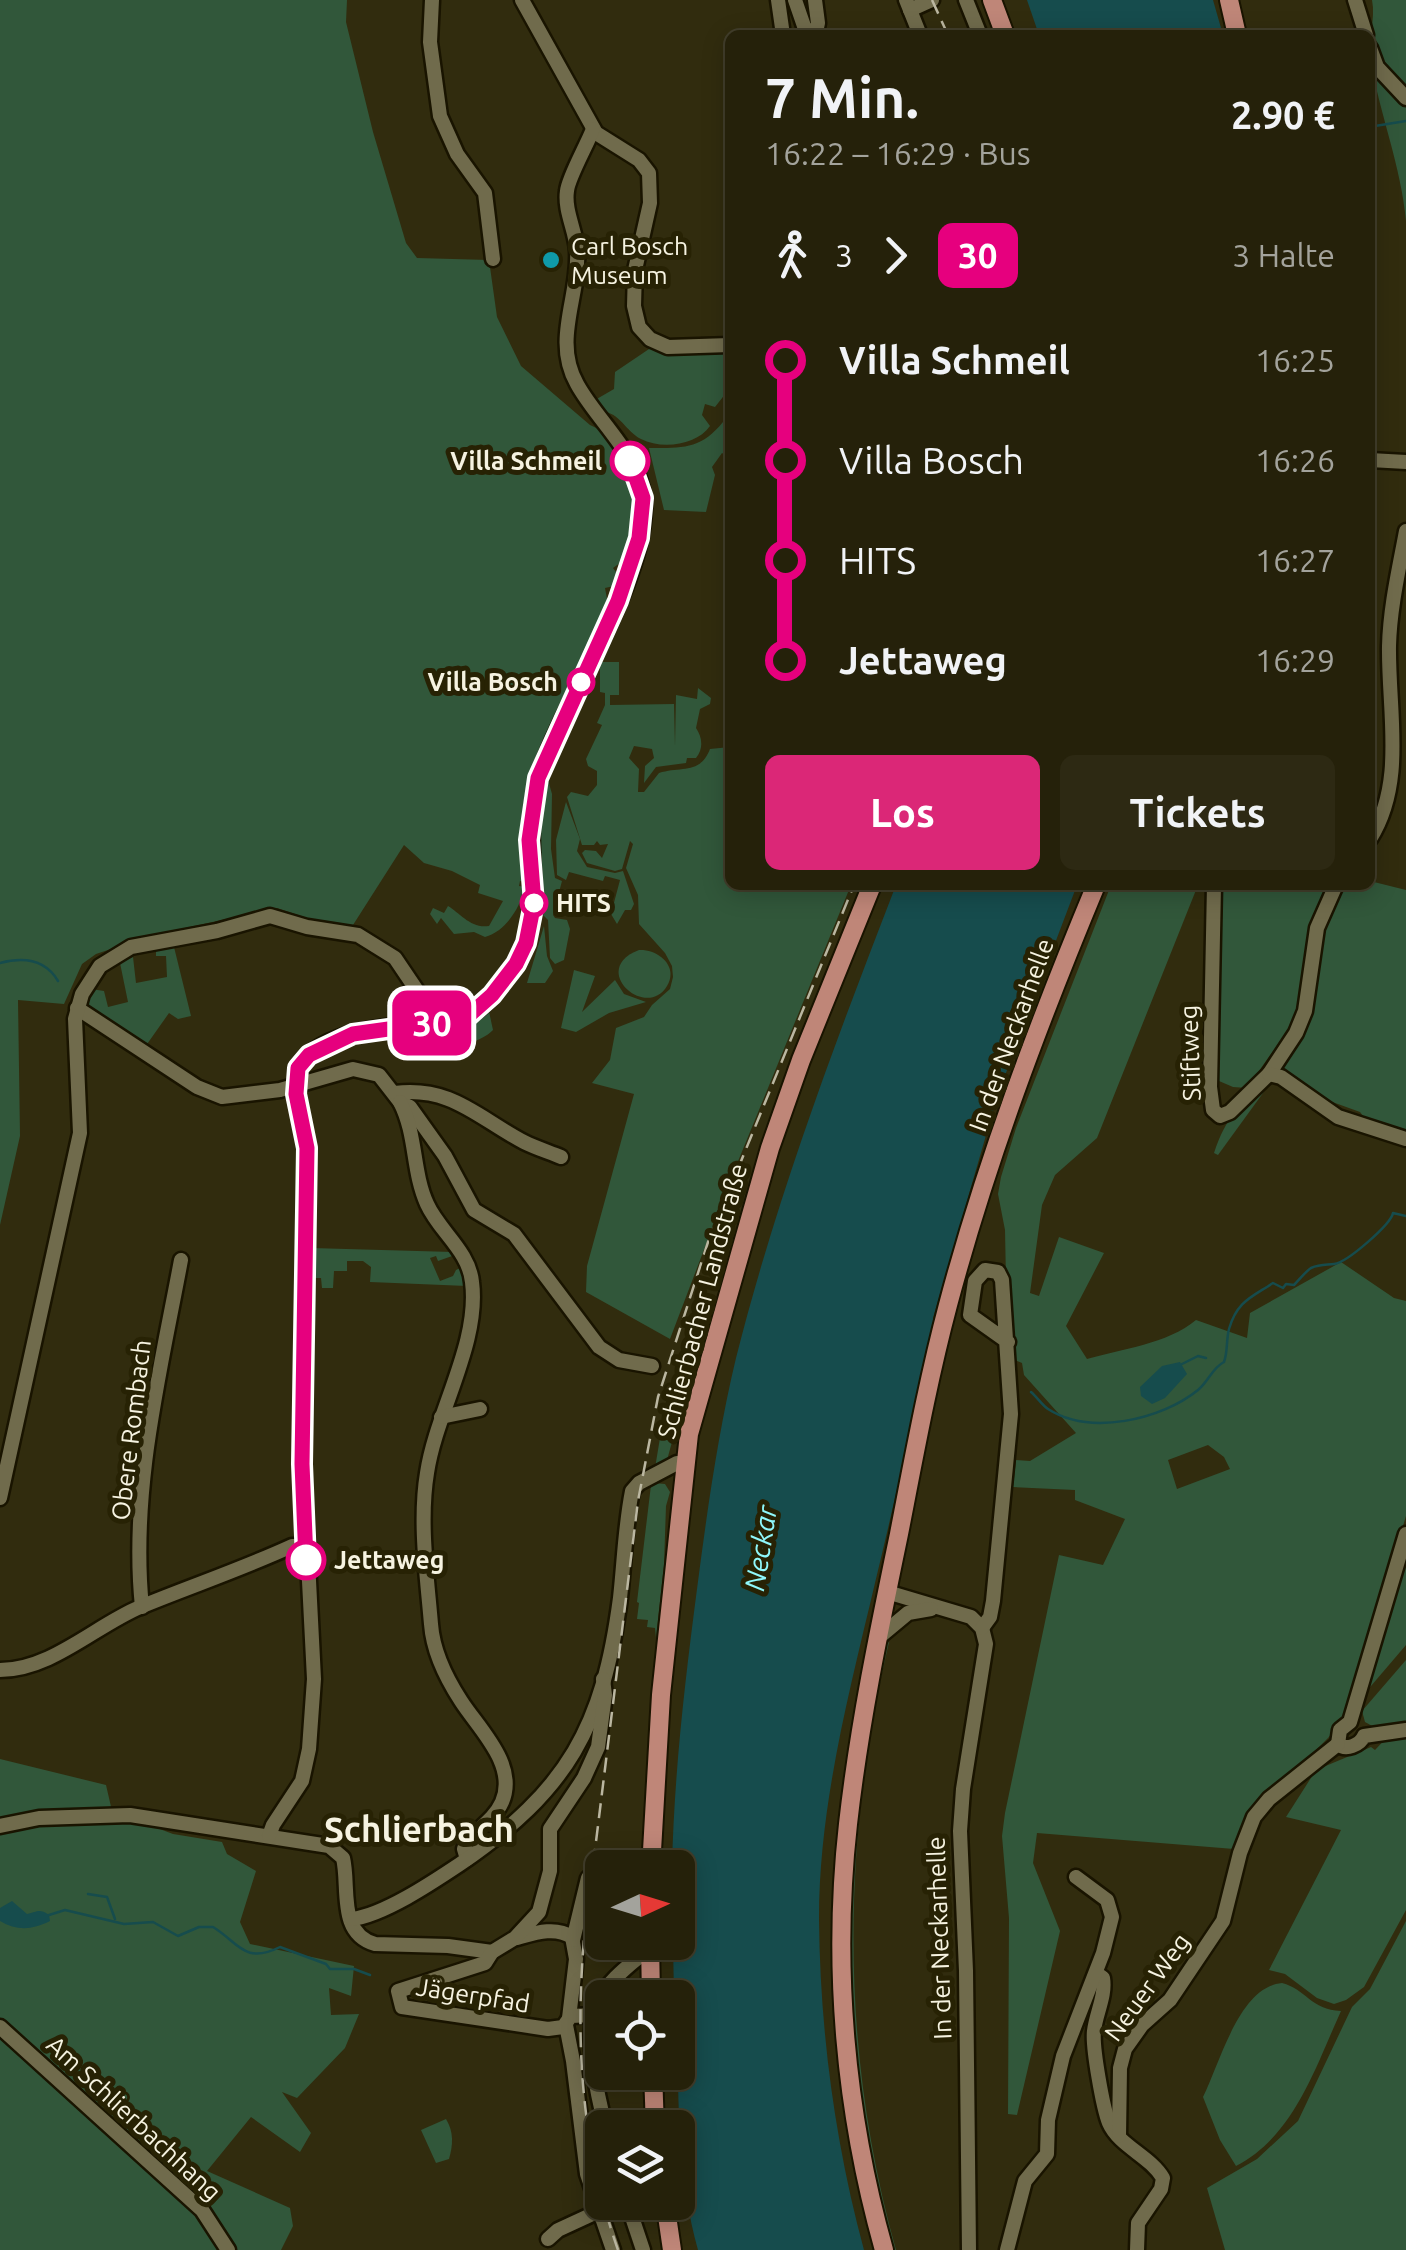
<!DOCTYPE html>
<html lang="de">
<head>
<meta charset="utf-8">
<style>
	body { margin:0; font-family:Ubuntu,sans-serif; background:#2d2913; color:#f1f3f6; height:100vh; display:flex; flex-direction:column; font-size:38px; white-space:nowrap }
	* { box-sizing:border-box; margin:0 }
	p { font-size:32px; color:#a3a39c }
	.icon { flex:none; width:55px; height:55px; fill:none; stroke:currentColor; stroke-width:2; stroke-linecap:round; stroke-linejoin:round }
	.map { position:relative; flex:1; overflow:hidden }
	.side { position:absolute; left:725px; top:30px; width:650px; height:860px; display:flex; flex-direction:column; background:#25210a; border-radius:15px; box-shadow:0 5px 25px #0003,0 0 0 2px #423e2b }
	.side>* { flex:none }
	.badge { padding:0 20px; border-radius:15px; font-size:35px; line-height:65px }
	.needle { width:65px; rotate:86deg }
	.tools { position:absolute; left:585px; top:1850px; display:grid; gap:20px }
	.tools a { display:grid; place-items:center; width:110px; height:110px; border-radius:15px; background:#25210a; box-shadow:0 5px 25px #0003,0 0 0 2px #423e2b; font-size:50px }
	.map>.badge { position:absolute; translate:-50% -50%; box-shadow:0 0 0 5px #fff }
	.legs { display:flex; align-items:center; gap:15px; height:110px; padding:0 40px; font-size:32px }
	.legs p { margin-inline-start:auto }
	.head { display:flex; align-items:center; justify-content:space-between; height:170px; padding:0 40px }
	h1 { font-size:55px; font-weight:600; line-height:75px }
	.primary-button { display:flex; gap:20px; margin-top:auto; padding:20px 40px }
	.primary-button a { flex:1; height:115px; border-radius:15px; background:#db2777; color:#fff; font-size:40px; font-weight:600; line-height:115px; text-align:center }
	.primary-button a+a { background:#2d2913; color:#f1f3f6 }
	ul { padding:0 40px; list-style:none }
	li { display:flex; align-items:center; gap:35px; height:100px; font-size:38px }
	li i { display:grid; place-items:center; width:15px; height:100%; margin:0 12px; background:currentColor }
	li i::after { content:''; width:25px; height:25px; margin:-12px; border:8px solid; border-radius:50%; background:#25210a }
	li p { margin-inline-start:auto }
	li:first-child i { background:linear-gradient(#0000 50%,currentColor 0) }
	li:last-child i { background:linear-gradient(currentColor 50%,#0000 0) }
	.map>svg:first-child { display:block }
	.green { fill:#31573a; fill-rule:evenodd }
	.water { fill:#164c4d }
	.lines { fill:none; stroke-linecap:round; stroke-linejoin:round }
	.stream { stroke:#164c4d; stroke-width:2.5 }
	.minor-casing { stroke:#191400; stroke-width:19 }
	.major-casing { stroke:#191400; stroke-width:22 }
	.minor { stroke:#706b4c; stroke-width:14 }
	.major { stroke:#bf8678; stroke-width:18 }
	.rail { stroke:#bbb7a1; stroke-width:2.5; stroke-dasharray:15 8; stroke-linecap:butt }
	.line-1-casing { stroke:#fff; stroke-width:22 }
	.line-1 { stroke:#e6007e; stroke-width:15 }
	.culture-dot { fill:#0f9aa8; stroke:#272204; stroke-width:4 }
	.stop-1-dot { fill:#fff; stroke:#e6007e; stroke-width:5 }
	.labels { text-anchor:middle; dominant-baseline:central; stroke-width:10; stroke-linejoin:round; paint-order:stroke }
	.poi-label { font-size:25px; fill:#f6f3e1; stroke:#272204; text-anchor:start }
	.stop-label { font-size:25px; font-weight:bold; fill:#f6f3e1; stroke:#272204; text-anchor:end }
	.street-label { font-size:25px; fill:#f6f3e1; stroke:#272204 }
	.water-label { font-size:28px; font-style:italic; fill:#8ff8fb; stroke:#272204 }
	.district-label { font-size:35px; font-weight:bold; fill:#f6f3e1; stroke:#272204 }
</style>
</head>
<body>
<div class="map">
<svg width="1406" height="2250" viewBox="0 0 1406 2250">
	<rect width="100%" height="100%" fill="#312c0e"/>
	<!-- green -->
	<g class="green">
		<path d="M0,0h347l-1,22 27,110 33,111 11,15 72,2 8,57 24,49 69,59c26,10 44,46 48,73 3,18 -4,39 -7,57l-18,13 6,8 5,-4 -7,20 -3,-6 -9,2 4,22 -81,199 -4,29 2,44 -6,-1 -1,5 6,1c-5,21 -19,44 -40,50l-11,-5 -20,2 -13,-16 -4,6 -7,-10 3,-6 11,5 4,-7c12,7 23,23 41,20l14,-25 -25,-8 2,-8 -28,-14 -28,-8 -20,-18 -51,80 -40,-5 -36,-12 -124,27 -57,19 -14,10 -18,40 -46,-4 2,136 -20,89z"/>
		<path d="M1372,0h34v221c-5,-55 -26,-106 -35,-159 -4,-21 5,-43 1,-62z"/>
		<path d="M652,347l37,8 41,-3v43l-4,-2 -11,14 -10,-3 -3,11 8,11c-13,19 -48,24 -69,13 -16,-8 -20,-26 -40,-28l-6,-11 19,-11 1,-17z"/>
		<path d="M723,422l7,6v30l-8,-5 -10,14 3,8 -9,37 -42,-2 -15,-62c35,0 52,1 74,-26z"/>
		<path d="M600,662h19v33h-9v10l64,-1 1,42 1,-51 21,4 1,-11 13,10 -1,6 -10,5 -4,19c6,9 8,20 0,30h-9l-1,5 -30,4 -12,16 1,-17 9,-8 -2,-9 -18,-3 -5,12 10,11 -1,23h6l15,-19c22,-7 41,2 51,-24l20,-2v138h121l-119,291 -62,163 -84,-47 1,-26 47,-172 -42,-11 18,-23 6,-32 28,-11 8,-12 18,-16 3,-12 -1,-11 -7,-13 -26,-29 -1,-29 -12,-27 7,-24 -3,-3 -8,28 -7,2 -28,-8 -5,-10 3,-3 11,1 6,7 6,-14 -8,1 -3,-4 -3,4h-12l-15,-48 4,-5 17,4 9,-11v-14l-9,-5 -2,-7 16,-34 -5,-2 8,-18v-12l-5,-1z"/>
		<polygon points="546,773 552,794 551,849 555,878 562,881 553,915 555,918 567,920 570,929 564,960 555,964 550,958 548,920 540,912 536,840"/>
		<polygon points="566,802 580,839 577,851 587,867 615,873 623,871 634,904 631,910 625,910 617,924 611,914 620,880 605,876 603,881 569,872 566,880 557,875 556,840"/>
		<path d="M1370,881l36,9v243l-40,-13 -6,-8 -47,-17 -36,-27c42,-41 35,-71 45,-123 4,-22 14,-41 23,-60h25z"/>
		<path d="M1111,885h87l-101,253 -42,37 -13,30 -12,88 9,3 20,-59 45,16 -38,73 21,33c35,-10 80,-15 109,-39l51,18 3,-25 91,-51 53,36 12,3v215l-56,187 -8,18 -14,17 -80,80 -14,31 -197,-16 -4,30 27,68 -43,184 -9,-1 1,-196 -7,-82 3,-23 54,-258 44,10 22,-46 -50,-19v-10l-62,-3 3,-27 14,1 46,-28 -52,-58 -2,-12 -7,-3 -9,-80 -1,-50 -7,-36 3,-17 15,-49zM1208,1445l16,12 6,12 -53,20 -9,-29z"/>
		<polygon points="1218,885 1331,885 1308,948 1295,1020 1247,1088 1233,1087 1219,1081"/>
		<polygon points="544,926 547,956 553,971 545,983 527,983"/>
		<polygon points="174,947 191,1016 178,1019 169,1013 145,1047 89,1008 87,999 91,989 104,991 108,1007 128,1002 120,963 133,957 136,983 167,977 166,956 156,956 156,949"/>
		<path d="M639,950c19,-1 40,16 28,36 -21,35 -79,-17 -28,-36z"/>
		<polygon points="574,970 595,976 582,1012 615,980 624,994 646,1002 609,1013 576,1032 561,1028"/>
		<path d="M488,1007l5,23c-14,14 -35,15 -54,16l-11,-9v-7l40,-5z"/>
		<path d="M1271,1082l-53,73 -4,-2c12,-37 26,-49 57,-71z"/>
		<polygon points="311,1248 453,1252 455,1255 438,1261 436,1256 430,1258 440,1281 453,1276 456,1270 462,1267 467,1286 370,1282 371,1267 363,1261 347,1261 347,1271 334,1271 333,1288 322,1288 321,1278 310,1278"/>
		<polygon points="666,1402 682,1405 666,1464 655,1468"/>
		<polygon points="654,1483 665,1484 670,1492 666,1506 664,1565 656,1638 655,1628 647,1627 648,1620 637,1619 639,1603 637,1602 651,1485"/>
		<polygon points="1406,1550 1406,1645 1359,1700"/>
		<path d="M889,1642c-48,201 -49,409 7,608h-5l-26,-116 -12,-87 -5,-109 7,-122 29,-170z"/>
		<polygon points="1406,1660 1406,1724 1374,1727 1365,1722 1362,1711"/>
		<polygon points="1406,1731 1406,1910 1364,1987 1346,2000 1334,2004 1317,1998 1285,1974 1269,1970 1341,1830 1286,1817 1316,1770 1371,1747 1375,1750 1390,1734"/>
		<polygon points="0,1759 106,1785 112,1811 173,1834 222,1842 227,1854 256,1871 240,1922 250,1944 354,1966 351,1996 329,1988 331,2015 359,2014 345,2048 297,2098 282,2092 311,2133 300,2152 251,2117 207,2171 290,2208 293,2226 281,2250 0,2250"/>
		<polygon points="1406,1921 1406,2250 1225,2250 1207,2188 1257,2159 1298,2121 1352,2007 1370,1989"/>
		<path d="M1282,1983c24,6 29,27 59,28 -26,57 -47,125 -105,155l-16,-26 -17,-43c17,-34 36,-110 79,-114z"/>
		<path d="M446,2119c8,13 7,26 3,40l-13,4 -15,-33z"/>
	</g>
	<!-- water -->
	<g class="water">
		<polygon points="1027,0 1213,0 1223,35 1039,35"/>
		<path d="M896,885h181l-79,209 -65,224 1,5c-19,87 -38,173 -59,260 -26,110 -56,222 -56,336 1,112 16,224 45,331h-166c-23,-83 -20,-169 -20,-252l-4,-1 -1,-54 5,-1v-74h-6c2,-94 13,-187 25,-279 10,-77 21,-156 39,-231 41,-162 100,-318 160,-473z"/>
		<polygon points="1180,1362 1187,1374 1165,1398 1152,1404 1141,1396 1140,1387 1162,1366"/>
		<path d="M12,1901l15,13c10,-2 12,-6 22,1l1,6c-18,9 -33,10 -50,0v-13z"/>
	</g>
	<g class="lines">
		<!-- stream -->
		<g class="stream">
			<polyline points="1375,126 1406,121"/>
			<path d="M0,963c23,-6 45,-4 58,18"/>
			<polyline points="1182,1364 1198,1356 1206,1358"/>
			<path d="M1031,1392c6,5 11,13 17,17 42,27 113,11 150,-19 11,-9 14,-22 26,-28 4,-11 2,-22 5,-33 8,-28 23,-32 44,-46l10,5 3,-4 8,1c6,-6 11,-13 17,-17 9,-4 15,-3 23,-4 14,-2 57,-40 59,-51l13,3"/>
			<polyline points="88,1894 107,1897 115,1919"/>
			<path d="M49,1915l16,-5 59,14 29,-2 25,14 21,-9h14c25,15 31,38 67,20l46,17 4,5h24l16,6"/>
		</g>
		<!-- minor casing -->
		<g class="minor-casing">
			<g id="minor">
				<polyline points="432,0 430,42 440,116 457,154 485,193 493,259"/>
				<polyline points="522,0 596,133 639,160 649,173 650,203 635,270 634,306 639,327 650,339 668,347 730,345"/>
				<polyline points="778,0 783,35"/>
				<polyline points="795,0 805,29 816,32"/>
				<polyline points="815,0 818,23 816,32"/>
				<polyline points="906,0 920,35"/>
				<polyline points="966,0 980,35"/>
				<polyline points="1355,0 1366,35"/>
				<polyline points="910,10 932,0"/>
				<polyline points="1370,48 1377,67 1406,98"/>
				<polyline points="1370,460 1406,462"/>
				<path d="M1370,839c36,-57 18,-127 19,-193 1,-39 10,-77 17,-115"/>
				<polyline points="1214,885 1210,1087 1213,1110 1220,1116 1230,1112 1269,1074 1296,1033 1305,1011 1317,928 1336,885"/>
				<polyline points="77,1008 197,1087 222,1097 280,1090 353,1069 379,1075 400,1102 410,1107 445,1156 474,1210 514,1234 599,1347 619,1360 652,1366"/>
				<polyline points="1269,1074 1281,1077 1338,1117 1406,1139"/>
				<path d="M395,1093c57,-7 83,25 129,49 12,6 25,10 37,15"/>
				<path d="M400,1102c17,33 12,69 27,102 12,27 42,47 45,78 8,61 -36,130 -45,191 -8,48 0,103 4,151 2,28 15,54 30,77 18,28 57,64 41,101 -7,16 -23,26 -35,39l-3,8 3,10"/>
				<polyline points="441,1417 480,1409"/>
				<polyline points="0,1498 80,1133 75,1019 82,994 100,966 131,947 217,931 270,916 307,927 358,935 395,958 422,998 433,1007 454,1010 478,1007"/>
				<polyline points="887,1592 971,1617 982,1628 986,1644 963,1789 960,1831 966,1971 969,2250"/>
				<path d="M142,1607c-12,-116 18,-234 39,-347"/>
				<polyline points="982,1628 990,1617 993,1601 1011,1414 1002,1280 998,1272 985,1270 975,1281 970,1315 1008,1342"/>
				<polyline points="878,1638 908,1613 931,1609"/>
				<path d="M0,1670c51,0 95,-44 140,-63 51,-21 102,-38 152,-61h13"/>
				<polyline points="1338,1744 1340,1730 1350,1722 1406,1534"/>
				<path d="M1338,1744c8,7 22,1 26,-8l42,-6"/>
				<path d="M0,1826l39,-8 91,-3 199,31 14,12c7,29 -6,75 32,86l73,2 44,6"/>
				<path d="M269,1836l4,-11 29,-44 7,-32 5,-70 -11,-216 4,-315 -11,-54 2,-26c18,-33 76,-41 109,-43 17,-1 37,1 53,-5 23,-7 51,-44 61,-65 26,-58 -1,-120 18,-179 25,-79 109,-194 105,-275 -3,-45 -47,-80 -67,-117 -25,-44 3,-88 0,-133 -1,-20 -13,-40 -10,-60 1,-13 20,-46 26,-62"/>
				<path d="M352,1919c32,-4 81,-37 108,-55 108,-74 143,-137 160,-266 4,-36 5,-72 12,-107l7,-8 38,-20 7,1"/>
				<path d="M517,1938c18,-5 38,-12 55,-1l4,22 -7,59"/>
				<polyline points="573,1940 588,1878"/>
				<path d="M1096,1973l7,5c3,18 -7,35 -9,53 -2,16 9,77 15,92 10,23 41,33 54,55l-2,11 -23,34 -1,27"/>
				<polyline points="594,2015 571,2016 563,2027 548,2029 402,2007 398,1991 485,1963 492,1952 515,1938 539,1912 550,1871 550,1829 584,1778 598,1747 605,1695 603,1679"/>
				<polyline points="566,2025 573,2061 587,2174 613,2250"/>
				<polyline points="0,2027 202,2210 228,2250"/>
				<path d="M606,2128c-9,-33 -22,-94 -9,-125 8,-18 27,-34 42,-46h11"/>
				<polyline points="1119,2136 1120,2068 1125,2049 1142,2025 1170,2000 1223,1921 1240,1853 1254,1817 1269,1799 1338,1744"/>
				<polyline points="627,2202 643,2250"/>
				<polyline points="548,2239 558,2230 597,2212"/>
				<polyline points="1007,2250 1025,2181 1047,2154 1048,2120 1063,2056 1103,1953 1112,1917 1107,1900 1076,1877"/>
			</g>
		</g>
		<!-- major casing -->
		<g class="major-casing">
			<g id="major">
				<polyline points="992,0 1005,35"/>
				<polyline points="1229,0 1237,35"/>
				<polyline points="651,1868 661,1695 689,1434 770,1148 801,1060 872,885"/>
				<polyline points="650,1942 651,1998"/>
				<polyline points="653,2072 655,2128"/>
				<polyline points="665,2202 672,2250"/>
				<path d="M884,2250c-39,-138 -52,-284 -36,-426 11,-98 31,-194 51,-290 15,-77 29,-154 49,-229 38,-143 91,-283 148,-420"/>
			</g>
		</g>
		<!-- minor -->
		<use href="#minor" class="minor"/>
		<!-- major -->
		<use href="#major" class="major"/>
		<!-- rail -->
		<g class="rail">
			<polyline points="932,0 948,35"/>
			<path d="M618,2250c-36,-103 -43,-203 -34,-311l54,-438 20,-104 50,-155 146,-357"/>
		</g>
	</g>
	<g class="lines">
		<!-- line-1 casing -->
		<g class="line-1-casing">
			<polyline id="line-1" points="306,1560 302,1464 307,1148 296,1094 298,1068 309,1055 353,1034 466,1018 492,995 516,964 526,943 534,903 529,840 538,778 618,601 639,538 643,498 630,461"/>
		</g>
		<!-- line-1 -->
		<use href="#line-1" class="line-1"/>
	</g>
	<!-- markers -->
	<circle class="culture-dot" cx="551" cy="260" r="10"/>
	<g class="stop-1-dot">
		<circle cx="630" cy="461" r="18"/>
		<circle cx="581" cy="682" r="12"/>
		<circle cx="534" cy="903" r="12"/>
		<circle cx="306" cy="1560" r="18"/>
	</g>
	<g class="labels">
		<!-- poi labels -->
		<g class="poi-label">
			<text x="571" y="246">Carl Bosch<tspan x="571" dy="29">Museum</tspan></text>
		</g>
		<!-- stop labels -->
		<g class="stop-label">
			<text x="602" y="461">Villa Schmeil</text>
			<text x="558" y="682">Villa Bosch</text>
			<text x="556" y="903" text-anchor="start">HITS</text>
			<text x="334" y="1560" text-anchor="start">Jettaweg</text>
		</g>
		<!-- street labels -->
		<g class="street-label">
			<text transform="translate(1011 1035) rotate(-70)">In der Neckarhelle</text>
			<text transform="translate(1190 1053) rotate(-92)">Stiftweg</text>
			<text transform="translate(702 1301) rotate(-75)">Schlierbacher Landstraße</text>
			<text transform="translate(131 1430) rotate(-83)">Obere Rombach</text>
			<text transform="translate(939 1938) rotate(-92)">In der Neckarhelle</text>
			<text transform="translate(1147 1987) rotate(-54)">Neuer Weg</text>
			<text transform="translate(473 1995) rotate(9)">Jägerpfad</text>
			<text transform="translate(134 2118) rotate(43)">Am Schlierbachhang</text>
		</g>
		<!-- water labels -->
		<g class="water-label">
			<text transform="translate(760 1548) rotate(-81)">Neckar</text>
		</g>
		<!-- district labels -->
		<g class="district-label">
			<text x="419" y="1829">Schlierbach</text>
		</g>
	</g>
</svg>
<div class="tools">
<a><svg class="needle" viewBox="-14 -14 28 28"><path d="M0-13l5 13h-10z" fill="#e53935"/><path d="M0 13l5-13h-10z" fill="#a3a39c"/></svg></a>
<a><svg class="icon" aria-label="locate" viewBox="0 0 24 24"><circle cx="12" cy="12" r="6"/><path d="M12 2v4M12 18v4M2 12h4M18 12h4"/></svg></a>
<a><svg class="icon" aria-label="layers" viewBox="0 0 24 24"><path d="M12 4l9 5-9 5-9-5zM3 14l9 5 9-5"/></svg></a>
</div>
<b class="badge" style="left:432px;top:1023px;background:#e6007e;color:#fff">30</b>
<section class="side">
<div class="head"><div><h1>7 Min.</h1><p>16:22 – 16:29 · Bus</p></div><b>2.90 €</b></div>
<div class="legs"><svg class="icon" aria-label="walk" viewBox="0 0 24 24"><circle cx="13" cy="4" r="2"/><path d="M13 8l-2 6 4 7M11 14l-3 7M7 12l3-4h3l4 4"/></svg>3<svg class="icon" aria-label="forward" viewBox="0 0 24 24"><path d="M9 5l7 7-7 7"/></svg><b class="badge" style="background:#e6007e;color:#fff">30</b><p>3 Halte</p></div>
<ul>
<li><i style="color:#e6007e"></i><b>Villa Schmeil</b><p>16:25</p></li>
<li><i style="color:#e6007e"></i><span>Villa Bosch</span><p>16:26</p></li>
<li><i style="color:#e6007e"></i><span>HITS</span><p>16:27</p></li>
<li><i style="color:#e6007e"></i><b>Jettaweg</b><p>16:29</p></li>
</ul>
<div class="primary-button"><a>Los</a><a>Tickets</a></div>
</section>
</div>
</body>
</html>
